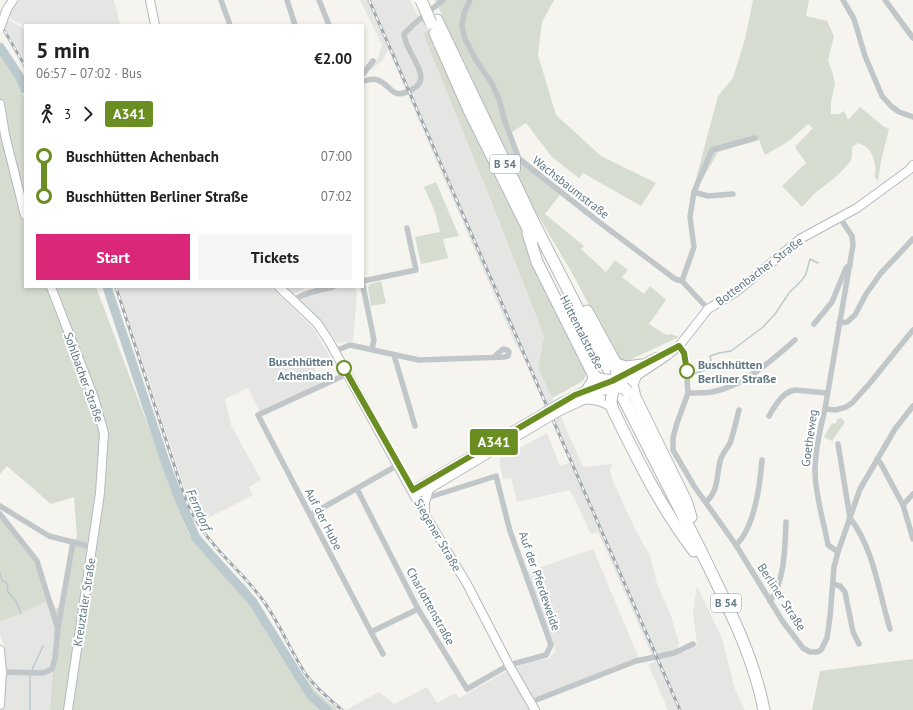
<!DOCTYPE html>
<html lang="en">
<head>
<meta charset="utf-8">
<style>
	body { margin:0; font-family:"PT Sans",sans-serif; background:#f6f6f6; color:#222; height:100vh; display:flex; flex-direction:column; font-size:15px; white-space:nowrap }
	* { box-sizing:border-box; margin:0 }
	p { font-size:13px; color:#767676 }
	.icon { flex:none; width:22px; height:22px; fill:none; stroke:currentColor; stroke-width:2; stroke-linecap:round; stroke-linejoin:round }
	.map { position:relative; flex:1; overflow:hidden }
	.panel { position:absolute; left:24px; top:24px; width:340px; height:264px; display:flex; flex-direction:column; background:#fff; border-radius:0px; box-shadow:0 2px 6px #0003 }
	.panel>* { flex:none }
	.badge { padding:0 8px; border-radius:3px; font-size:14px; line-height:26px }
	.map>.badge { position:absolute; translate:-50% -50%; box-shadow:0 0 0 2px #fff }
	.legs { display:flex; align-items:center; gap:6px; height:44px; padding:0 12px; font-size:13px }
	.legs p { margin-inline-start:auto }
	.headline { display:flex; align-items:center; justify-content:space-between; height:68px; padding:0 12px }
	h1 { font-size:22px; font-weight:800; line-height:30px }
	.action { display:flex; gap:8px; margin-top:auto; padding:8px 12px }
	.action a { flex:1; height:46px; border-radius:0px; background:#db2777; color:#fff; font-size:16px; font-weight:800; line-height:46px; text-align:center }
	.action a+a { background:#f6f6f6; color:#222 }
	ul { padding:0 12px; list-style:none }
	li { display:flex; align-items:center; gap:14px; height:40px; font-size:15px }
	li i { display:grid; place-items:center; width:6px; height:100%; margin:0 5px; background:currentColor }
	li i::after { content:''; width:10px; height:10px; margin:-5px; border:3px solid; border-radius:50%; background:#fff }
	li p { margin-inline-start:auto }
	li:first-child i { background:linear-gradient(#0000 50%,currentColor 0) }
	li:last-child i { background:linear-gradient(currentColor 50%,#0000 0) }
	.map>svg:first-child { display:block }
	.built { fill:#e5e5e3 }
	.green { fill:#d6dcd0 }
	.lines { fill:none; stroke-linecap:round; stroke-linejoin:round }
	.stream { stroke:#bbcace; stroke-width:1.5 }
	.river { stroke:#bbcace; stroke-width:9 }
	.secondary-casing { stroke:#b3babd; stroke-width:10 }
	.highway-casing { stroke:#b3b8ba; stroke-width:13 }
	.street { stroke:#c1c6c9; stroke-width:5.5 }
	.secondary { stroke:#fff; stroke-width:8 }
	.highway { stroke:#fff; stroke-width:11 }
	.rail-casing { stroke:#a1a9ae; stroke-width:3 }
	.rail { stroke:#fff; stroke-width:1.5; stroke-dasharray:4.5; stroke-linecap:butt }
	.secondary-bridge-casing { stroke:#b3babd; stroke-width:10; stroke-linecap:butt }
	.highway-bridge-casing { stroke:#b3b8ba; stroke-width:13; stroke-linecap:butt }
	.secondary-bridge { stroke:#fff; stroke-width:8 }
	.highway-bridge { stroke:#fff; stroke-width:11 }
	.line-1-casing { stroke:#fff; stroke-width:9 }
	.line-1 { stroke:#6b8e23; stroke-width:6 }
	.stop-1-dot { fill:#fff; stroke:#6b8e23; stroke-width:2 }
	.labels { text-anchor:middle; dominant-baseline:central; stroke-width:4; stroke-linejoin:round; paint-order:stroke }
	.shield { fill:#fff; stroke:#90a0a9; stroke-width:1 }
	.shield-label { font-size:11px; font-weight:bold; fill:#607884 }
	.street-label { font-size:12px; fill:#607884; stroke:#fff }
	.stop-label { font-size:12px; font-weight:bold; fill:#607884; stroke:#fff; text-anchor:end }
	.water-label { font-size:13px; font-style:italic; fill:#5b7c82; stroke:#fff }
</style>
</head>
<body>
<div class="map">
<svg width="913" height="710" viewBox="0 0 913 710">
	<rect width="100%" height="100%" fill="#f5f4ef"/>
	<!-- built -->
	<g class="built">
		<polygon points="19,0 114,0 120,25 25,25 25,27 8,17"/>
		<polygon points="360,0 410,0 417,14 425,20 429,30 424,33 544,336 538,370 562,419 583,467 612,464 610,471 613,481 636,531 650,555 657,584 671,616 679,643 677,650 686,652 688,647 697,644 693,613 697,586 722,638 735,689 745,710 668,710 648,664 655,662 598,532 591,534 570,490 517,502 511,478 503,479 499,459 547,433 560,466 570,463 524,359 514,341 388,49 383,60 371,70 368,67 377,59 382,45"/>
		<polygon points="7,19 25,29 25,61 4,26"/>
		<polygon points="118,287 271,287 312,327 317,334 331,359 314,367 322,383 260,412 248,388 225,399 231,425 261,480 249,487 253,495 200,522 187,496"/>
		<polygon points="285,287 303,287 304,289 293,294"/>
		<polygon points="343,287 355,287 357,296 353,341 338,343 315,316 300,301 315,293"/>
		<polygon points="593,549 639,658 525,703 529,710 346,710 379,692 394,704 427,687 437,703 456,693 459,698 507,671 532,661 548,659 556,651 527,572"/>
		<polygon points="46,601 53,620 55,645 50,710 1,710 4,645 0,634 0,622"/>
	</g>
	<!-- green -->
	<g class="green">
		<polygon points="435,0 554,0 542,22 538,55 556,115 601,156 656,183 641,206 583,173 579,178 552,157 526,123 512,132 517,153 563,191 545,214 584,246 581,249 606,272 615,260 628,270 622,277 644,294 650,286 666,300 649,324 666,335 671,334 679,337 623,363 615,356 575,278 533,207 457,49"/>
		<path d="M753,0h56l-3,16 21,5 7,15 -6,25 4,10 3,12 -4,19v12h8l5,-3 4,9 12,-13 23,19 6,3 -8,32 -3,20 -4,-5c4,-8 -1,-25 -9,-30 -2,-1 -5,-2 -7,-3l-6,4v10l-2,5 -13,14 -22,17 -13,14 -20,-21 24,-23 -11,-16 18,-19 -5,-4 -19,17 -24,14 -6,-15 -41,12 -28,49 28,-105 15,-18 12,-39z"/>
		<polygon points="429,30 474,135 518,221 543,281 576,347 587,374 583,381 552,398 538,369 544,336 491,201 423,33"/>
		<polygon points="0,51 17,79 25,100 25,287 96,287 189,535 246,586 300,672 318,693 338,710 50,710 55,645 53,620 46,602 0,622 0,513 34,562 56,609 61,605 72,546 77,536 74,497 51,504 7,466 0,474"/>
		<polygon points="436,182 459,236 443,239 448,258 421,264 415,237 440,232 435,212 424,187"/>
		<polygon points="381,281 386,303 371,306 368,287 370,284"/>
		<polygon points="841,418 845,422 832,441 824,437 832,423 835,424 838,419"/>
		<polygon points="913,659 913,710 812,710 820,671"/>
	</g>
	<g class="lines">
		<!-- stream -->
		<g class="stream">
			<polyline points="692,374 713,368 710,356 719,353 731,351 763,327 775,314 789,293 802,280 806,274 810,259 818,263"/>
			<polyline points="0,573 2,581 6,582 8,586 7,591 16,601 21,614"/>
			<polyline points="31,672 43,646"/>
			<polyline points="30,675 30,710"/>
		</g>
		<!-- river -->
		<g class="river">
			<polyline points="0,47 19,76 25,89"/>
			<polyline points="107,287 167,467 180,501 196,538 253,602 311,696 327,710"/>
		</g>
		<!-- secondary casing -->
		<g class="secondary-casing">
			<g id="secondary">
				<polyline points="150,0 155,25"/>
				<polyline points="7,9 13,0"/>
				<polyline points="0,104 5,135 25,215"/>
				<polyline points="51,287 94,398 104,433 100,493 68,710"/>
				<polyline points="279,287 317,323 329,341 424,513 467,584 509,665 535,710"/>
				<polyline points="620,377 656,357"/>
				<polyline points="623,382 635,377 668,355 679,346 708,309 736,292 800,239 857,208 909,170 913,165"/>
				<polyline points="560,403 588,389 602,384"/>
				<polyline points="562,410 605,390"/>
				<polyline points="413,490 540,415"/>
				<polyline points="413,490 418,493 429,489 541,422"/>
				<polyline points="425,512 425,502 429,489"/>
				<polyline points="0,650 2,672 0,705"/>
			</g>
		</g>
		<!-- highway casing -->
		<g class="highway-casing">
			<g id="highway">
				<path d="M437,20l97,203 166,326c25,52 53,104 64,161"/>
				<polyline points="435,33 469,110 533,239"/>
				<polyline points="528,233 537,262 594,376 599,379"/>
				<polyline points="587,311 616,364 617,371"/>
				<polyline points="616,364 626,367 642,365"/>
				<polyline points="635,377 632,384 635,397 686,501 691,517"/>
				<polyline points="588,389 593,381 594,376"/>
				<path d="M586,398c10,0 17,2 25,7"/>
				<path d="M611,402l2,8c24,49 48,98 81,141"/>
			</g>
		</g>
		<!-- street -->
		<g class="street">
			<polyline points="221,0 230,25"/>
			<polyline points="287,0 295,25"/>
			<polyline points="319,0 329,25"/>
			<polyline points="470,0 464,13 462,26 465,39 476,60 491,82 499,99 505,122 519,159 599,222 675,279 682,281 708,309"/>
			<polyline points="843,0 854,19 865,56 882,96 891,106 899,112 913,117"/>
			<polyline points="885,0 913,38"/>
			<polyline points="363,74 373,61"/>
			<path d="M363,81c5,-1 10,-3 15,-1 16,7 13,21 35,9 5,-3 8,-6 8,-12 -1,-10 -8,-19 -12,-28 -3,-5 -4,-10 -5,-15l10,-10 29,-24"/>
			<polyline points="694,192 708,196 733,194"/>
			<polyline points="363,281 416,270 407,228"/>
			<polyline points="682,281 694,247 690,217 694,192 712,150 755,138"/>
			<polyline points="363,286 374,340 372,349"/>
			<path d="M294,300c11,-7 25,-10 39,-13"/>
			<polyline points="839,323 847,322 855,315 866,294 881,273 913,239"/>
			<polyline points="814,324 832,302 846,268 850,265"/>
			<polyline points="679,346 684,353 686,362 688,393 677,423 673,438 673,450 694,486 736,545 783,622 803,648 810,652 817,652 821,650 827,638 830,617 834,567 838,552 860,489 895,429 913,406"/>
			<polyline points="335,351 350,345 419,360 504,357 508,356 509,352 507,350 503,349 494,357"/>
			<polyline points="394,355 415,426"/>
			<polyline points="347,374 258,415 371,632 418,609"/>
			<path d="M688,393c8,0 16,0 24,-1 32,-6 60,-32 83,-52"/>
			<polyline points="825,409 836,410 846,407 852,403 870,383 913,330"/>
			<path d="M769,416c6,-10 13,-24 26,-26l32,3"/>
			<path d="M838,444l12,74c24,31 29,75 40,111"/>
			<polyline points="877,459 881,464 903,505 913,539"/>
			<polyline points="357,489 418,609 467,689 509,665 546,655 551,645 510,531 496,476 430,497 426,497"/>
			<path d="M706,502c13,-12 10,-24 14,-40 1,-7 7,-13 10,-19 4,-11 6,-22 9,-33"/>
			<polyline points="903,505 913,494"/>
			<polyline points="0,506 49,536 92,547"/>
			<polyline points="0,514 37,561 57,626"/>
			<polyline points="310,515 398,465"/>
			<path d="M736,545c19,-18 24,-60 26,-85"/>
			<path d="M838,552l-10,-7c-4,-23 -13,-50 -13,-74 0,-21 5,-42 10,-62l28,-164 -1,-9 -12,-18"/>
			<polyline points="833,584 840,586 845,592 853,632 859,644"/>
			<path d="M770,601c15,-20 15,-55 16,-79"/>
			<polyline points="371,632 383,654"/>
			<polyline points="2,672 43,673 52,669 55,658 58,628 73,542"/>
			<polyline points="531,702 636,661 674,653 693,644"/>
		</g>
		<!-- secondary -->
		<use href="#secondary" class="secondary"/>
		<!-- highway -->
		<use href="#highway" class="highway"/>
		<!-- rail casing -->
		<g class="rail-casing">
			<g id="rail">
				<polyline points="369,0 680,710"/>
				<polyline points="0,23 25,66"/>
				<path d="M116,287l67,205c4,11 9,23 16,33 17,27 44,48 63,74 18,24 28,52 45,77 10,13 22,23 35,34"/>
			</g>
		</g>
		<!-- rail -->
		<use href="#rail" class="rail"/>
		<!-- secondary-bridge casing -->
		<g class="secondary-bridge-casing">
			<g id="secondary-bridge">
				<polyline points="0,28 7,9"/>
				<polyline points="605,390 623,382"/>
				<polyline points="540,415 560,403"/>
				<polyline points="541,422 562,410"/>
			</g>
		</g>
		<!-- highway-bridge casing -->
		<g class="highway-bridge-casing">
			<g id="highway-bridge">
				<polyline points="421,0 431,23"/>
				<polyline points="599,379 612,381 616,377 617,371"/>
				<polyline points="611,402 612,395 614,386 624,388 628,392"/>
			</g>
		</g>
		<!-- secondary-bridge -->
		<use href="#secondary-bridge" class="secondary-bridge"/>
		<!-- highway-bridge -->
		<use href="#highway-bridge" class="highway-bridge"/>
	</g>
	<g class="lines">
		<!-- line-1 casing -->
		<g class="line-1-casing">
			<polyline id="line-1" points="344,368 413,490 575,395 612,381 679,346 684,353 687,371"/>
		</g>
		<!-- line-1 -->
		<use href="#line-1" class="line-1"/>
	</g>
	<!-- markers -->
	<g class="stop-1-dot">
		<circle cx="344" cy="368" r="7"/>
		<circle cx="687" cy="371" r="7"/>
	</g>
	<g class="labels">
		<!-- shield labels -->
		<g class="shield">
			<rect x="490" y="155" width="30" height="18" rx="3"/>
			<rect x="711" y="594" width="30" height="18" rx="3"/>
		</g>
		<g class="shield-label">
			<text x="505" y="164">B 54</text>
			<text x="726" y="603">B 54</text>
		</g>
		<!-- street labels -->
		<g class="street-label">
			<text transform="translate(571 187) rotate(38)">Wachsbaumstraße</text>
			<text transform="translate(759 271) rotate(-37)">Bottenbacher Straße</text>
			<text transform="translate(582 332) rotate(63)">Hüttentalstraße</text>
			<text transform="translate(84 377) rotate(70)">Sohlbacher Straße</text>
			<text transform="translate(809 438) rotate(-82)">Goetheweg</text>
			<text transform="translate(324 519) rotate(63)">Auf der Hube</text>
			<text transform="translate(438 535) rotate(60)">Siegener Straße</text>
			<text transform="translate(540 581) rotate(71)">Auf der Pferdeweide</text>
			<text transform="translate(782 597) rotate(57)">Berliner Straße</text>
			<text transform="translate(84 602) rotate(-81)">Kreuztaler Straße</text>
			<text transform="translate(431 606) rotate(61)">Charlottenstraße</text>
		</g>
		<!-- stop labels -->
		<g class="stop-label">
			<text x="333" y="361">Buschhütten<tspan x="333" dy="14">Achenbach</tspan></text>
			<text x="698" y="364" text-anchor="start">Buschhütten<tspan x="698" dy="14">Berliner Straße</tspan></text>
		</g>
		<!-- water labels -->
		<g class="water-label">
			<text transform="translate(199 510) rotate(66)">Ferndorf</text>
		</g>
	</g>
</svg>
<b class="badge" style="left:494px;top:442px;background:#6b8e23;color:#fff">A341</b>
<section class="panel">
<div class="headline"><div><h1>5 min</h1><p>06:57 – 07:02 · Bus</p></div><b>€2.00</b></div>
<div class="legs"><svg class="icon" aria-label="walk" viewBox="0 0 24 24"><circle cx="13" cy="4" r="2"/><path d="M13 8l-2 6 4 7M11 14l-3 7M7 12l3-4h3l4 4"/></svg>3<svg class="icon" aria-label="forward" viewBox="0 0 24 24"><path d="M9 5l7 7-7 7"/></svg><b class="badge" style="background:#6b8e23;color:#fff">A341</b></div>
<ul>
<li><i style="color:#6b8e23"></i><b>Buschhütten Achenbach</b><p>07:00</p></li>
<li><i style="color:#6b8e23"></i><b>Buschhütten Berliner Straße</b><p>07:02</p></li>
</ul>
<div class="action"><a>Start</a><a>Tickets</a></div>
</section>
</div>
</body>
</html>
